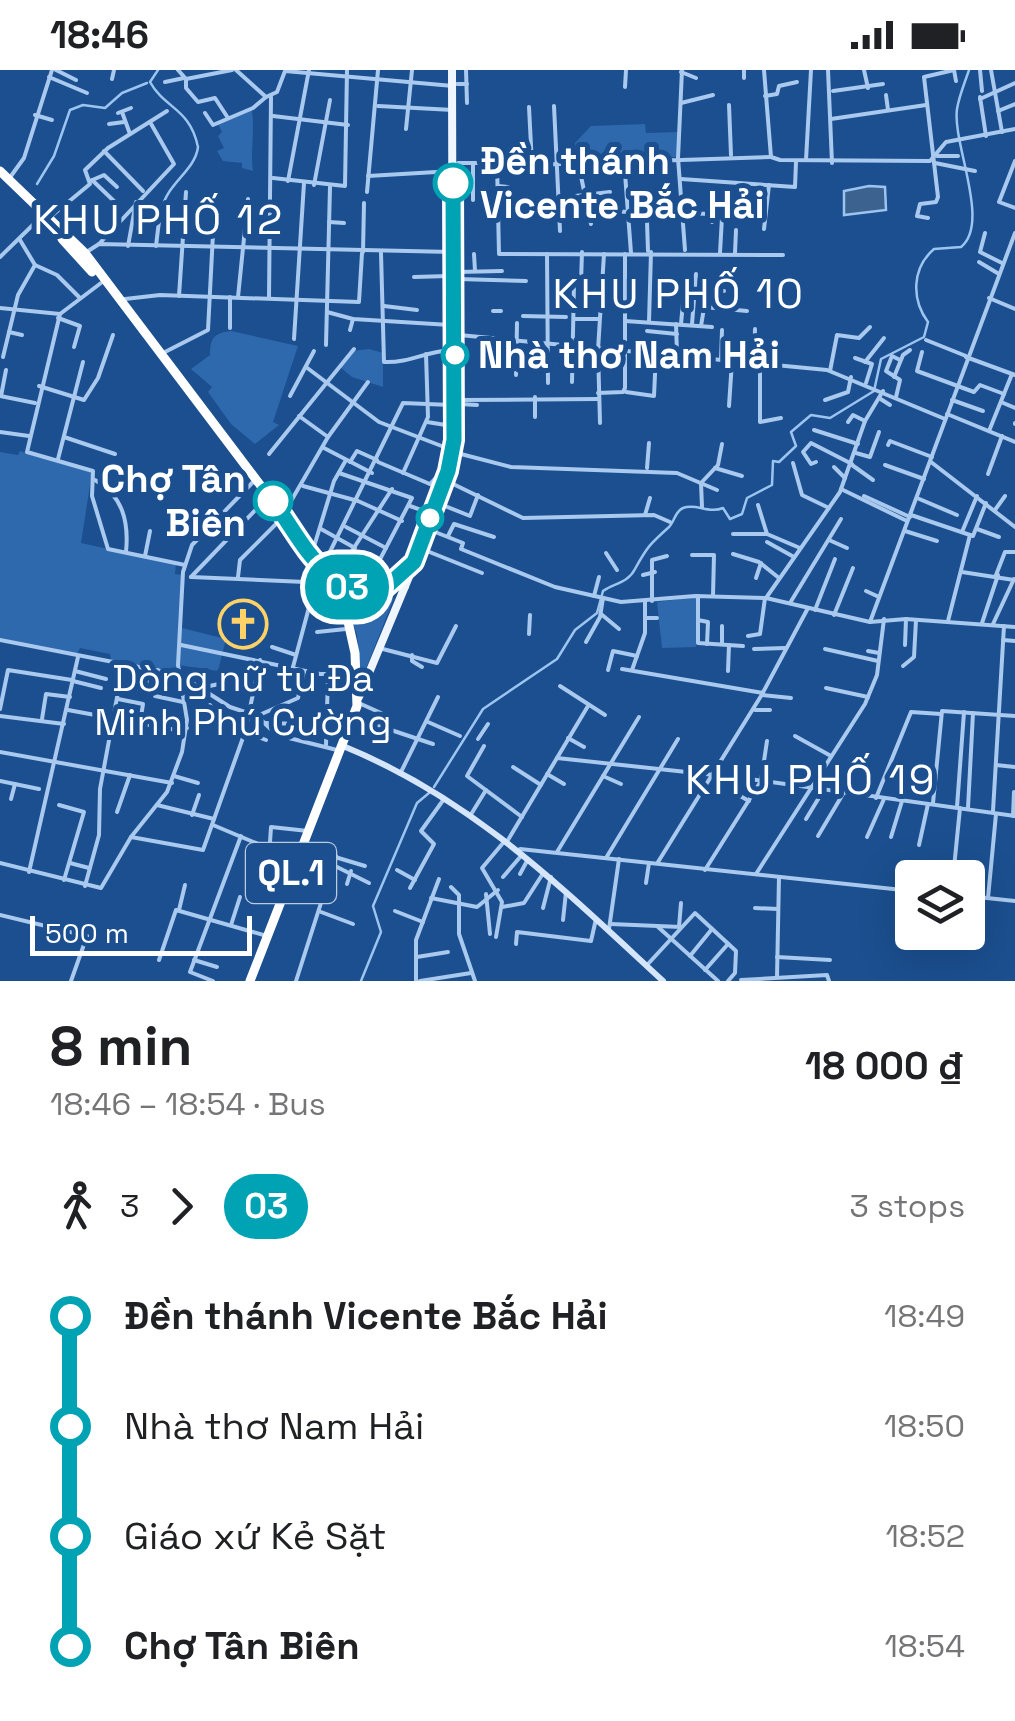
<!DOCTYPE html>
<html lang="en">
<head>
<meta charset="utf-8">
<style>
	body { margin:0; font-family:"Space Grotesk",sans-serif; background:#f6f6f6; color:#202124; height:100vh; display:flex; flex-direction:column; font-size:38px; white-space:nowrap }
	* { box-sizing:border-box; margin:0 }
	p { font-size:32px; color:#757577 }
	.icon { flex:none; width:55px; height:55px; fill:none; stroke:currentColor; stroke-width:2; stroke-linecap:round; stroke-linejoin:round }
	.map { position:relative; height:911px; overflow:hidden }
	.panel { display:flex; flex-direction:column; background:#fff; flex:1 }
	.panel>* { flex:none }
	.badge { padding:0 20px; border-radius:32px; font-size:35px; line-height:65px }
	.tools { position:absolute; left:895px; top:790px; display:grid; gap:20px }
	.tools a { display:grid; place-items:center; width:90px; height:90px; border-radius:10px; background:#fff; box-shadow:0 10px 40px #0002; font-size:50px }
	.scale { position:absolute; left:30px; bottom:25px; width:222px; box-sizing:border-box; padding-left:10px; border:5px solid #fff; border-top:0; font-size:28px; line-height:35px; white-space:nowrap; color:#fff; -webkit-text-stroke:8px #1b4f8f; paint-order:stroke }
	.map>.badge { position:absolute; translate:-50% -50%; box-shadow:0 0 0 5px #fff }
	.legs { display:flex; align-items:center; gap:15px; height:110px; padding:0 50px; font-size:32px }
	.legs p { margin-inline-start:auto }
	.headline { display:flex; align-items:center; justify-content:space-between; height:170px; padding:0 50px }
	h1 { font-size:55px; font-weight:700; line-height:75px }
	ul { padding:0 50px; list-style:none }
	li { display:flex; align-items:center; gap:35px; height:110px; font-size:38px }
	li i { display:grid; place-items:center; width:15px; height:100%; margin:0 12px; background:currentColor }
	li i::after { content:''; width:25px; height:25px; margin:-12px; border:8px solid; border-radius:50%; background:#fff }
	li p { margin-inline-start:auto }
	li:first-child i { background:linear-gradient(#0000 50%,currentColor 0) }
	li:last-child i { background:linear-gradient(currentColor 50%,#0000 0) }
	.status { display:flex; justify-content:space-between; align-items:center; height:70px; padding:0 50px; background:#fff; direction:ltr }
	.status svg { height:28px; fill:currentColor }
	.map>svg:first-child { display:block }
	.green { fill:#2e69ad }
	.water { fill:#3c6290; stroke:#9cc4f0; stroke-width:2.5 }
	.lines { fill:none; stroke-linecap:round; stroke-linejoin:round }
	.stream { stroke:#9cc4f0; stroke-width:2.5 }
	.street { stroke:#a9c9ee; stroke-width:4 }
	.secondary { stroke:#d6e6fa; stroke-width:6 }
	.primary { stroke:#f0f6ff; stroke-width:8 }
	.highway { stroke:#fff; stroke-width:9 }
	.line-1-casing { stroke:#fff; stroke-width:22 }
	.line-1 { stroke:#00a3b4; stroke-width:15 }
	.stop-1-dot { fill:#fff; stroke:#00a3b4; stroke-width:5 }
	.labels { text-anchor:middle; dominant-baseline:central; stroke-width:10; stroke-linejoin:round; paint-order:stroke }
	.shield { fill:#1b4f8f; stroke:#bbcadd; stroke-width:2.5 }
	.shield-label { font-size:35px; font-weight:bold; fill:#fff }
	.stop-label { font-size:38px; font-weight:bold; fill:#fff; stroke:#1b4f8f; text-anchor:start }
	.poi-label { font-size:38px; fill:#fff; stroke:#1b4f8f }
	.quarter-label { font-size:42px; letter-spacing:2.5px; fill:#fff; stroke:#1b4f8f }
</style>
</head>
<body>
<div class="status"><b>18:46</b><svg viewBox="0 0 49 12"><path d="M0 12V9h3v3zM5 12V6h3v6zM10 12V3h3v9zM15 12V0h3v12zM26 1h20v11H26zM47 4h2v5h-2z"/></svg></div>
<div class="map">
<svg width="1015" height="911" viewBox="0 0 1015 911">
	<rect width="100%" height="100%" fill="#1b4f8f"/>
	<!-- green -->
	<g class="green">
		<path d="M252,40c3,24 -2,40 1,61l-11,-3v-5l-19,-2 -6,-10 7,-3 -6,-12 4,-4 -4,-8z"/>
		<polygon points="645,54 646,63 678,62 677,87 575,91 575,73 591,56"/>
		<path d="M231,261l67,15 -25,76 6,3 -24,19 -24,-20 -23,-32 4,-5 -21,-18 19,-14c0,-17 4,-22 21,-24z"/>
		<polygon points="369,279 383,283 383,317 352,307 340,297 353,281"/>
		<polygon points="20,381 92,402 81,473 176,494 175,504 182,505 182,558 226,569 218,601 178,595 178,603 111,590 110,584 80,578 77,584 0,569 0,382 18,385"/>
		<polygon points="349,524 394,528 365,601 360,598 357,565 345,530"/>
		<polygon points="697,527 696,577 662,578 657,532"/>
	</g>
	<!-- water -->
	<polygon class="water" points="869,116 885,117 886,140 844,145 844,121"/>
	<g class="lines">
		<!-- stream -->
		<g class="stream">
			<path d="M158,0l-8,12c15,27 40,26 48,65 -3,24 -31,36 -36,62"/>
			<polyline points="37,114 54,86 70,40 83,35 105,38 122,23 147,13"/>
			<path d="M434,717l49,-78 74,-50 18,-29 22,-17 6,-22c11,-8 25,-8 32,-22 12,-22 15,-25 34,-42 6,-6 6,-16 14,-19 13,-5 26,6 40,0l7,11 12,-5 5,-16 25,-13 1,-24 6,1 17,-16 -5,-14 20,-17 19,3 44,-27 7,-32 43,-22 4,-15c-17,-23 -16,-54 6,-73l27,-2c30,-24 -9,-104 -4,-138 2,-13 8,-27 12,-39"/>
			<polyline points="361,911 381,862 373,836 417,733 429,723"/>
		</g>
		<!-- street -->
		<g class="street">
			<polyline points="56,0 76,10"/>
			<polyline points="178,0 186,9 232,0"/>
			<polyline points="236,0 266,27 277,22 285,1 453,16"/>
			<polyline points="466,0 467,33"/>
			<polyline points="682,0 678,88 685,180"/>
			<polyline points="764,0 771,87 780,90 930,91 946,72 1015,59"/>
			<polyline points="828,0 832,93"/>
			<polyline points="864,0 868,18"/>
			<polyline points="980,0 982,21"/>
			<polyline points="991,0 1002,62"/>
			<polyline points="681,2 696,8"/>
			<polyline points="49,7 87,23"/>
			<polyline points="744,8 744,0"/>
			<polyline points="112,9 114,0"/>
			<polyline points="186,9 186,18 198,32 215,28 228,48"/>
			<polyline points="165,12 184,8"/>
			<polyline points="457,14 467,14"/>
			<polyline points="625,17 626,0"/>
			<polyline points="833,21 883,14"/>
			<polyline points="886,25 888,40"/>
			<polyline points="765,26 777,24 779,16 797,12"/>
			<polyline points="980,27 986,66"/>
			<polyline points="980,29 1015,13"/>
			<polyline points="681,33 713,25"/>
			<polyline points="729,35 731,85"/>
			<polyline points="378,36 453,40"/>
			<polyline points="554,36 560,161"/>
			<polyline points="529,37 532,95"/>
			<polyline points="998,41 1015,34"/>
			<polyline points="122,42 130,64"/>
			<polyline points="118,43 131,38"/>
			<polyline points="205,43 213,55 253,38 266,27"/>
			<polyline points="35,45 52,50"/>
			<polyline points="273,46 348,55"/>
			<polyline points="831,49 926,35"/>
			<polyline points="109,54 124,52"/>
			<polyline points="406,59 412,0"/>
			<polyline points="104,81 143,121"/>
			<polyline points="937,86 958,86"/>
			<polyline points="624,90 631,183"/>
			<polyline points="806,90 811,0"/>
			<polyline points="1015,91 999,132 1015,138"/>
			<polyline points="578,92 591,154"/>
			<polyline points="458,93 497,93 499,184 783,185"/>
			<polyline points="473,93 473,130"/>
			<polyline points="935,93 975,101"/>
			<polyline points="498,96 771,87"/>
			<polyline points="11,106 24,88 52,0"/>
			<polyline points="368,106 453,101"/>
			<polyline points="273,108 345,116 347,0"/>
			<polyline points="681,109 795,117 796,92"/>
			<polyline points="92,110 116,133"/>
			<polyline points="90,111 104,105 117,117"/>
			<polyline points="288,111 309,0"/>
			<polyline points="314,115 330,30"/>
			<polyline points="498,116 508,117 508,130"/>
			<polyline points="367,122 378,0"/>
			<polyline points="558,128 610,122"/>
			<polyline points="606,141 630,142"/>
			<polyline points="683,143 711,144 712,152"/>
			<polyline points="49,148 90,114 85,100 108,78 167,41"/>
			<polyline points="928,148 917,146 920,134 936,132 938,127 924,7 954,0 956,11"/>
			<polyline points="647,151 648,181"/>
			<polyline points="329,152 344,153"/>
			<polyline points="764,159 769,115"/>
			<polyline points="985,163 980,182 1002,193"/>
			<polyline points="20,170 35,195"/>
			<polyline points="99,174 174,94 150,52"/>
			<polyline points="128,176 136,132"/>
			<polyline points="156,176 159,151 169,141"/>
			<polyline points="363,182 364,133"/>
			<polyline points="85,183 99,174 452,182"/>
			<path d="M381,183l3,109c25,1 41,-10 66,-12"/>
			<polyline points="720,183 722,147"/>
			<polyline points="735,183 736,160"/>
			<polyline points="474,184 475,201"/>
			<polyline points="547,184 548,313"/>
			<polyline points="0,187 41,147"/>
			<polyline points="979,192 999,204"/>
			<polyline points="458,202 502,201"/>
			<polyline points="414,207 449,206"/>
			<polyline points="458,209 526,211"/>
			<polyline points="101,213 60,244 27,382 93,401 92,426 108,479 185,495"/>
			<polyline points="179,226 186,122"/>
			<polyline points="230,227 230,258"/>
			<polyline points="238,227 248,129"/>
			<polyline points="269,227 271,27"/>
			<polyline points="989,228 1015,239"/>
			<polyline points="125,229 160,225 359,232 362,183"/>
			<polyline points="384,236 417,240"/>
			<polyline points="704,237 747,241"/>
			<polyline points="0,238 60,244"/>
			<polyline points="493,241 501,241"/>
			<polyline points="327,242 353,249 450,255"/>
			<polyline points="523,246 566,247"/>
			<polyline points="58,248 80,256 74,277"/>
			<polyline points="574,249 599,249"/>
			<polyline points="625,251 712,257"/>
			<polyline points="649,252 651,182"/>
			<polyline points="676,254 677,284"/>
			<polyline points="681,254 684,222"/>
			<polyline points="692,254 696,204"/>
			<polyline points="701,256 707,220 724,221"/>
			<polyline points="350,260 353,249"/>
			<polyline points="647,261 677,264"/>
			<polyline points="9,262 22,265"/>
			<polyline points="459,265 827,300 945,349"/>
			<polyline points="294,269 304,113"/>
			<polyline points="926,270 966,286"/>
			<polyline points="326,275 330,117"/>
			<polyline points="922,282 917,301 974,322 980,315 1004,324"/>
			<polyline points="163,283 208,260 215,125"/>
			<polyline points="3,287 18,225 35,195 57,205 80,228"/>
			<polyline points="966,287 1015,305"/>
			<polyline points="855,288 872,294 866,313"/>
			<polyline points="721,290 722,260"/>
			<polyline points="754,292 755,259"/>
			<polyline points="865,292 884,268"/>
			<polyline points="760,293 760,352 781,348"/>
			<polyline points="306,297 379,352 452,380"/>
			<polyline points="830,301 837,265 859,268 870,257"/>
			<polyline points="516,305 517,253"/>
			<polyline points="894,307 903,285 910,280"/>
			<polyline points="572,312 574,213 581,212 582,182"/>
			<polyline points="39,316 84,330 98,308 113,265"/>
			<polyline points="626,322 654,326 656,283"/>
			<polyline points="598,323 623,322 625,318 625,184"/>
			<polyline points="0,326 35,333"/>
			<polyline points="1,326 6,300"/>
			<polyline points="290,326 314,281"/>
			<polyline points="535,327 535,347"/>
			<polyline points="896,327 900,310 886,301 892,286 900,290"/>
			<polyline points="879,328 890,335"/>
			<polyline points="460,330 598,329"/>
			<polyline points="825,330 848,322 851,307"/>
			<polyline points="952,330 983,341"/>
			<polyline points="1001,332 1015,338"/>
			<polyline points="460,334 477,335"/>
			<polyline points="729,336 732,291"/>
			<polyline points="947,344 1015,372"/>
			<polyline points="299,346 328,367"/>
			<polyline points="427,352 452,356"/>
			<polyline points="848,352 853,345 865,351"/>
			<polyline points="600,353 598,280 604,184"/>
			<polyline points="1015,354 1015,353"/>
			<polyline points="814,360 858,374"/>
			<polyline points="989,361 1012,304"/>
			<polyline points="0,362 29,366"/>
			<polyline points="64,367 115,384"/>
			<polyline points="888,375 890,371 932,387"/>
			<polyline points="324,378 372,403"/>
			<polyline points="457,383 511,397 677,403 717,420"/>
			<polyline points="856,383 870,387 879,362"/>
			<polyline points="269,384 354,279"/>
			<polyline points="58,389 83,292"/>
			<polyline points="350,392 357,381 377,390"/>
			<polyline points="378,392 437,417"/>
			<polyline points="816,392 811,394 803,382 811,373 852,394"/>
			<polyline points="931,392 1015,457"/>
			<polyline points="793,393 802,425 829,438"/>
			<polyline points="852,395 873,410"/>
			<polyline points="885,395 924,409"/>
			<polyline points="834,397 845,408"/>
			<polyline points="647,398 649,373"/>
			<polyline points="715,398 742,406"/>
			<polyline points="339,403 412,428 364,520"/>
			<polyline points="403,403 428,347 426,284"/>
			<polyline points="988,404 1002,366"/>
			<path d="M95,410c28,16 34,42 31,72"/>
			<polyline points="449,412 523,448 654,445 670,452"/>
			<polyline points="430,414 443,400"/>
			<polyline points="303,416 358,431 402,451"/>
			<polyline points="841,419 907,451"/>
			<polyline points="864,426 910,447"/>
			<polyline points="917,428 957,445"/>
			<polyline points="440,434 470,446 478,425"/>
			<polyline points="758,435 767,464"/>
			<polyline points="410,436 432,444"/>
			<polyline points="702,437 701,413 718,395 722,374"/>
			<polyline points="995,440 1005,426"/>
			<polyline points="283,445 328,367 368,312"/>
			<polyline points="645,445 650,428"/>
			<polyline points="911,445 973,466 986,433"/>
			<polyline points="346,457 386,478"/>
			<polyline points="321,459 355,478"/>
			<polyline points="977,459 999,467"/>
			<polyline points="430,460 463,473 461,479 555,517 621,532 695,526 766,528 870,552 906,549 1015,557"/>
			<polyline points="905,461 937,471"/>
			<polyline points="962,462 977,426"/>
			<polyline points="733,464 767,464 800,478"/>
			<polyline points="448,466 454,454 494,467"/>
			<polyline points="829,470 847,478"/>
			<polyline points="767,472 794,487"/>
			<polyline points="422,479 482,503"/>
			<polyline points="312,483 334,411 346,390"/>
			<polyline points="606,483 617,500"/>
			<polyline points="733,484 759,492 779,508"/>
			<polyline points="692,485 714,485 713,526"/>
			<polyline points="145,486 150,461"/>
			<polyline points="348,487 392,419"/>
			<polyline points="321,500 403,333 451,335"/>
			<polyline points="962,502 1014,510"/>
			<polyline points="643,505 655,502"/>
			<polyline points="996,505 1005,482 1015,482"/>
			<polyline points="191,507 328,513"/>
			<polyline points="191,507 266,429"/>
			<polyline points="238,507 240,490 281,449"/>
			<polyline points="756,508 761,493"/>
			<polyline points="340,513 345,504"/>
			<polyline points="866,521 879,527"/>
			<polyline points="594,526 599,507"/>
			<polyline points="698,526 698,573 743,576"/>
			<polyline points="766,528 840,422 865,351 883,321"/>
			<polyline points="652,531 652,490 667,486"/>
			<polyline points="790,533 841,449"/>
			<polyline points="815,540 835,489"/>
			<polyline points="601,544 619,559"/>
			<polyline points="834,545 853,498"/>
			<polyline points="646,548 657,548"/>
			<polyline points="698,550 708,552 707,574"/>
			<polyline points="948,551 970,465"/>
			<polyline points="870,552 1015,163"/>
			<polyline points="982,553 998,505"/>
			<polyline points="993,554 1014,509"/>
			<polyline points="722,556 722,574"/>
			<polyline points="317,562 346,559"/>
			<polyline points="529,564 530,545"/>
			<polyline points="748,566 760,564 765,528"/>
			<polyline points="0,570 180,605 230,637 257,646 277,665 337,680"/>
			<polyline points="1003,570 1015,571"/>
			<polyline points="586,572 600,547 603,528"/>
			<polyline points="181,575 320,604 352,604"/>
			<polyline points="905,575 906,549"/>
			<polyline points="272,577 296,585"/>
			<polyline points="379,578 437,593 456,556"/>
			<polyline points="754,579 785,578"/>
			<polyline points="825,579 878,591"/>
			<polyline points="868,581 879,583"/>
			<polyline points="412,585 412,591 422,597"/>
			<polyline points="903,596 914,587 916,550"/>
			<polyline points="293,597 315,515"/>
			<polyline points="622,599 763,623"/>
			<polyline points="158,600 155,626 183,632"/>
			<polyline points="608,600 613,581 637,586"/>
			<polyline points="632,600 645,563 645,532"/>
			<polyline points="75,601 106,609"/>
			<polyline points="728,601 729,575"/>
			<polyline points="73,611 101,618"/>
			<polyline points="118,616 145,620 149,598"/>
			<polyline points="560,616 605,645"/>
			<polyline points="200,618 219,614"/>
			<polyline points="826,618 868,627"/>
			<polyline points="762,625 791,628"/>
			<polyline points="118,629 143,634 140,653"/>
			<polyline points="361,634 381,643"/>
			<polyline points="210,635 220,650 247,649"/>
			<polyline points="0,639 8,600 72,610"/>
			<polyline points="68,640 176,660 187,658"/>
			<polyline points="755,640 770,640"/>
			<polyline points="0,646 64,654"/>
			<polyline points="257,646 298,628 304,601"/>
			<polyline points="42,649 46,624 70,627"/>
			<polyline points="367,652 433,674"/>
			<polyline points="428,652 460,666"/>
			<polyline points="265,653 304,654"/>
			<polyline points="245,662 266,670"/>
			<polyline points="795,666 831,686"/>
			<polyline points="568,668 584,677"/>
			<polyline points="478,669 488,654"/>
			<polyline points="326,675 328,605"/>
			<polyline points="484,676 467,706 522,747"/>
			<polyline points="0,682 172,713"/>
			<polyline points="557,688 742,708 1015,746"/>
			<polyline points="996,695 1015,697"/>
			<polyline points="513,697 541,715"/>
			<polyline points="400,704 438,627"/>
			<polyline points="547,704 564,714"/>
			<polyline points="174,706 198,713"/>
			<polyline points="603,706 621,714"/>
			<polyline points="0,711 39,719"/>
			<polyline points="733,722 749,731"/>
			<polyline points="876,728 911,642 941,644"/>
			<polyline points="11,729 15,714"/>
			<polyline points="933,733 942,641 1015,646"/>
			<polyline points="59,735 84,742 64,810"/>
			<polyline points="157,735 214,749"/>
			<polyline points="957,737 964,642"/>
			<polyline points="968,738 973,643"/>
			<polyline points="993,741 1004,556"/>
			<polyline points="117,742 130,705"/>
			<polyline points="192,745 199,725"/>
			<polyline points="470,746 486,720"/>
			<polyline points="1013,746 1014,722"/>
			<polyline points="806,749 823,721"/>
			<polyline points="213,755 296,790"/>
			<polyline points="818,766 843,724"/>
			<polyline points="131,767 203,780 245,662 260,590"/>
			<polyline points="867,767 884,729"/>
			<polyline points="891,767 902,731"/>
			<polyline points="508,770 588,636"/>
			<polyline points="270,772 271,757 308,761"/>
			<polyline points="919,775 928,734"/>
			<polyline points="302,776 335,789"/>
			<polyline points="520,779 912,821"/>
			<polyline points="557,782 639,647"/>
			<polyline points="335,787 365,796"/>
			<polyline points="606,788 678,669"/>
			<polyline points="658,792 761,626 808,538"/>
			<polyline points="0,793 101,818 131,767 167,722 182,682 187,650 178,595 183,502 192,475 253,412"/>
			<polyline points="70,793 89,798"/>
			<polyline points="333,795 369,813"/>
			<polyline points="397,800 415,810"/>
			<polyline points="705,800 761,711 767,671"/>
			<polyline points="29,802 78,587"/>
			<polyline points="520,804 527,791"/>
			<polyline points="756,804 865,634 877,605 884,549"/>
			<polyline points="503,807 521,786"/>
			<polyline points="953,808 960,738"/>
			<polyline points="646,813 649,793"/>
			<polyline points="347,814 351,801"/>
			<polyline points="85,816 99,765 100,719 123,595"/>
			<polyline points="451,817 459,825 459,864 475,911"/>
			<polyline points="410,818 434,774 421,761 444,729"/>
			<polyline points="486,824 490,864"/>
			<polyline points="968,826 1015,831"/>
			<polyline points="431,828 477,837 498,820"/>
			<polyline points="988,828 996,744"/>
			<polyline points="502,837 524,833 542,805"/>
			<polyline points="543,838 551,807"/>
			<polyline points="755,838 778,839"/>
			<polyline points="179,840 185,815"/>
			<polyline points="395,841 423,852"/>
			<polyline points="321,842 353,854"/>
			<polyline points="0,845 87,866 71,911"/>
			<polyline points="563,850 566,822"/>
			<polyline points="611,854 681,857"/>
			<polyline points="231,855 240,827"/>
			<polyline points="657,856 718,911"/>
			<polyline points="679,857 681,833"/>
			<polyline points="609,859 619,789"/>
			<polyline points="496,867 502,832 482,798 503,773"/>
			<polyline points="516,874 517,862 591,871 596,849"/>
			<polyline points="690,886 712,859"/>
			<polyline points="417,887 448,882"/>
			<polyline points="777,887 830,890"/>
			<polyline points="159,890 176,840 267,866"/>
			<polyline points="194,890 217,897"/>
			<polyline points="647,895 695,843 736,881 735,903 728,911"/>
			<polyline points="705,900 728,874"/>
			<polyline points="777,907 779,807"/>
			<polyline points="741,910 827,905 829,911"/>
			<polyline points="213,911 190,902 241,766"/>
			<polyline points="296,911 336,786"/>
			<polyline points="416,911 416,870 439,809"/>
			<polyline points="420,911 471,903"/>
		</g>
		<!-- secondary -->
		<path class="secondary" d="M343,676c130,53 219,142 320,235"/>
		<!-- primary -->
		<g class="primary">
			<polyline points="325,506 354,519"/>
			<polyline points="384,519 411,496"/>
			<polyline points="336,522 405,516"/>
			<polyline points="359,627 416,490 453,380 452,0"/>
		</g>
		<!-- highway -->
		<g class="highway">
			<polyline points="0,101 85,183 304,473 347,547 355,583 357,636 250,911"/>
			<polyline points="62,169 92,202"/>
		</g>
	</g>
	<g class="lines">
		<!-- line-1 casing -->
		<g class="line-1-casing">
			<path id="line-1" d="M273,431c33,45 47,89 110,89l31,-28 34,-91 6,-31 -1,-257"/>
		</g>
		<!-- line-1 -->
		<use href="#line-1" class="line-1"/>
	</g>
	<!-- icons -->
	<defs>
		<g id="church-ring" transform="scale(2.5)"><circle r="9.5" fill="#1b4f8f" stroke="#ffd166" stroke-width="1.5"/><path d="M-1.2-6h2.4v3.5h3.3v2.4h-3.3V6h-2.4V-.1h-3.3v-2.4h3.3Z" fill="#ffd166"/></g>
	</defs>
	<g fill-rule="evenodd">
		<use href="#church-ring" x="243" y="554"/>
	</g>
	<!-- markers -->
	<g class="stop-1-dot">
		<circle cx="453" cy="113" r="18"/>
		<circle cx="455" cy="285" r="12"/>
		<circle cx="273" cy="431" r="18"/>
		<circle cx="430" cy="448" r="12"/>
	</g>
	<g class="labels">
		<!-- shield labels -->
		<rect class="shield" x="246" y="773" width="90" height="60" rx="8"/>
		<g class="shield-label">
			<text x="291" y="803">QL.1</text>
		</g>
		<!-- stop labels -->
		<g class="stop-label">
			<text x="480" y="91">Đền thánh<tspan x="480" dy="44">Vicente Bắc Hải</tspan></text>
			<text x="478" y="285">Nhà thơ Nam Hải</text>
			<text x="246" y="409" text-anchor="end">Chợ Tân<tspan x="246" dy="44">Biên</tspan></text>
		</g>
		<!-- poi labels -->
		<g class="poi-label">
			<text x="243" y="608">Dòng nữ tu Đa<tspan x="243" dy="44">Minh Phú Cường</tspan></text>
		</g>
		<!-- quarter labels -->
		<g class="quarter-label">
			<text x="159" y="149">KHU PHỐ 12</text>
			<text x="679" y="223">KHU PHỐ 10</text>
			<text x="811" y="709">KHU PHỐ 19</text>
		</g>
	</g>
</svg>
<div class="tools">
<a><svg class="icon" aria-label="layers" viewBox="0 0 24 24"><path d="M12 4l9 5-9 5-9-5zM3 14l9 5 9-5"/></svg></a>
</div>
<div class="scale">500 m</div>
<b class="badge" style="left:347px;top:517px;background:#00a3b4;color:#fff">03</b>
</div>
<section class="panel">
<div class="headline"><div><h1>8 min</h1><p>18:46 – 18:54 · Bus</p></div><b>18 000 ₫</b></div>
<div class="legs"><svg class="icon" aria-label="walk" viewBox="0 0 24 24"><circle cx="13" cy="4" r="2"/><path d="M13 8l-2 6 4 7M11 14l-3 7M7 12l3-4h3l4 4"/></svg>3<svg class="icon" aria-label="forward" viewBox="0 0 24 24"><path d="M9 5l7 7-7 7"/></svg><b class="badge" style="background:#00a3b4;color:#fff">03</b><p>3 stops</p></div>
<ul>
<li><i style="color:#00a3b4"></i><b>Đền thánh Vicente Bắc Hải</b><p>18:49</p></li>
<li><i style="color:#00a3b4"></i><span>Nhà thơ Nam Hải</span><p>18:50</p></li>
<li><i style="color:#00a3b4"></i><span>Giáo xứ Kẻ Sặt</span><p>18:52</p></li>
<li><i style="color:#00a3b4"></i><b>Chợ Tân Biên</b><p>18:54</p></li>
</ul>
</section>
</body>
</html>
